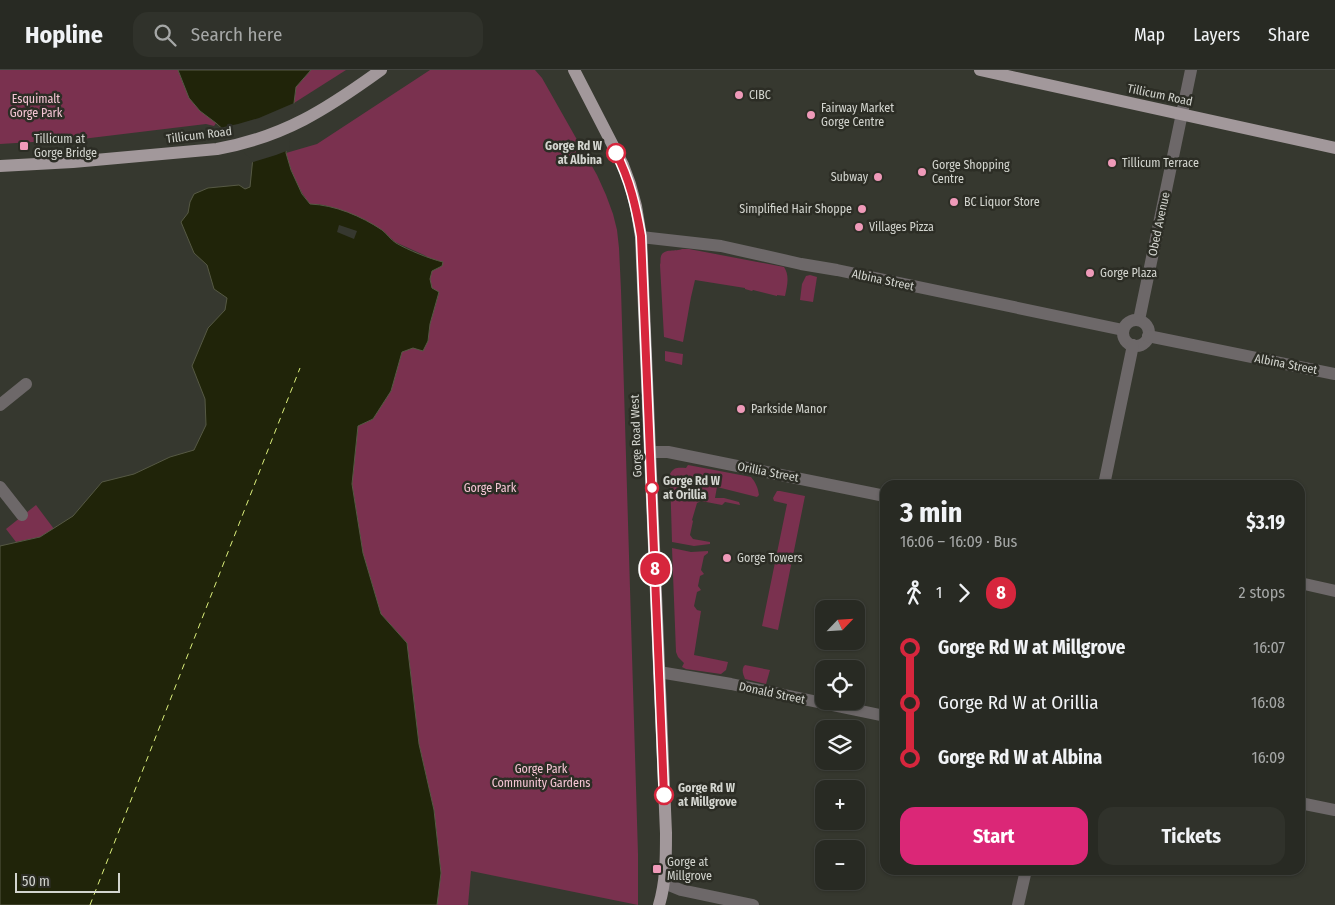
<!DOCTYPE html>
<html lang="en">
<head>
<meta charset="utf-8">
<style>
	body { margin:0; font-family:"Fira Sans Condensed",sans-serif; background:#30322b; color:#f1f3f6; height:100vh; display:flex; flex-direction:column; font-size:19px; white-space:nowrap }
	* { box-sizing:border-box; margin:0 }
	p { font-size:16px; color:#a5a7a6 }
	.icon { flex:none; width:28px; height:28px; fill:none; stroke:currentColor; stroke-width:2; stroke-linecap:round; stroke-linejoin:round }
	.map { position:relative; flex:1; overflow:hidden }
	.drawer { position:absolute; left:880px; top:410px; width:425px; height:395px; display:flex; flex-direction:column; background:#282a23; border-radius:15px; box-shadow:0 1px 4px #0004,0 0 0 1px #444641 }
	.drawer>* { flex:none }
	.badge { padding:0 10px; border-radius:16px; font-size:18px; line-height:32px }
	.needle { width:32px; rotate:65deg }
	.buttons { position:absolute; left:815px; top:530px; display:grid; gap:10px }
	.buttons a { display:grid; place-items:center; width:50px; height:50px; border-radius:10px; background:#282a23; box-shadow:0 1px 4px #0004,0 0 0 1px #444641; font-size:25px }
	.scale { position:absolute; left:15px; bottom:12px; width:105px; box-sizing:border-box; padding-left:5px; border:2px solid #d3d5cf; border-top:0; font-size:14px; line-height:18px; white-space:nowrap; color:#d3d5cf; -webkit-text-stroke:4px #2c2d25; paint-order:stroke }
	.map>.badge { position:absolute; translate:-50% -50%; box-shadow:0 0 0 2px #fff }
	.legs { display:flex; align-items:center; gap:8px; height:55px; padding:0 20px; font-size:16px }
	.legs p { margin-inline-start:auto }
	.headline { display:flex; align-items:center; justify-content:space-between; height:85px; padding:0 20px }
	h1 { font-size:28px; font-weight:700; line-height:38px }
	.primary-button { display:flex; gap:10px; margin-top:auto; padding:10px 20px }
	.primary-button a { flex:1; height:58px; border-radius:15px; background:#db2777; color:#fff; font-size:20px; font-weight:700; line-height:58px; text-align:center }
	.primary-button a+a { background:#30322b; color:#f1f3f6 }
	ul { padding:0 20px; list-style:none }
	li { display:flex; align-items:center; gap:18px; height:55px; font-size:19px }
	li i { display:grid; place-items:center; width:8px; height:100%; margin:0 6px; background:currentColor }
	li i::after { content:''; width:12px; height:12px; margin:-6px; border:4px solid; border-radius:50%; background:#282a23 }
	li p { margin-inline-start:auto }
	li:first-child i { background:linear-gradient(#0000 50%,currentColor 0) }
	li:last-child i { background:linear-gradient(currentColor 50%,#0000 0) }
	header { display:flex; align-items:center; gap:30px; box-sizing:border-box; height:70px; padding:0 25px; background:#282a23; border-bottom:1px solid #444641 }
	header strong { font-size:24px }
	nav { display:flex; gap:28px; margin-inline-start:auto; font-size:18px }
	.search { width:350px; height:45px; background:#30322b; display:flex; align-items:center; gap:12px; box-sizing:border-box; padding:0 18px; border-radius:15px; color:#a5a7a6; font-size:19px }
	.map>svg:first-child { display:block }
	.green { fill:#7a314f }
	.water { fill:#202409; stroke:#565944 }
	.pier { fill:#36382f }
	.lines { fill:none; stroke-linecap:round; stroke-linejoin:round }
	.ferry { stroke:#dbee7b; stroke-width:1; stroke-dasharray:6 5; stroke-linecap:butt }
	.minor { stroke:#6d6869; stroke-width:12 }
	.major { stroke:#a2989b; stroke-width:12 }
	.line-1-casing { stroke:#fff; stroke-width:11 }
	.line-1 { stroke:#d7263d; stroke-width:8 }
	.poi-dot { fill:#ef9ab9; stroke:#2c2d25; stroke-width:2 }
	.stop-1-dot { fill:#fff; stroke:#d7263d; stroke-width:2.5 }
	.labels { text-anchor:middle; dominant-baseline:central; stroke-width:5; stroke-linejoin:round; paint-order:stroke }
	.poi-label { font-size:12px; fill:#d3d5cf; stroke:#2c2d25; text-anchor:start }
	.street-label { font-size:12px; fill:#d3d5cf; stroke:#2c2d25 }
	.park-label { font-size:12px; fill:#f5c6d5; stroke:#2c2d25 }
	.stop-label { font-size:12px; font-weight:bold; fill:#d3d5cf; stroke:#2c2d25; text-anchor:start }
</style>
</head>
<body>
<header>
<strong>Hopline</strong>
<div class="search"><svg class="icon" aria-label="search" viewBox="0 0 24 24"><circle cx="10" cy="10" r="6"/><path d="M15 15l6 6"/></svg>Search here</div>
<nav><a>Map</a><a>Layers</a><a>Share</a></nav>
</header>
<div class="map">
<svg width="1335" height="835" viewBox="0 0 1335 835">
	<rect width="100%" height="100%" fill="#36382f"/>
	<!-- green -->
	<g class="green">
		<path d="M0,0h178c10,28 15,35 38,53l-2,3 -8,-2 -124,15 -82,5z"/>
		<polygon points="311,0 346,0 294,33 296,17"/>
		<path d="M430,0h105l7,8 55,97 9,20 7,19 4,16 2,18 2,42 17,564v51l-167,-34 -3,34h-31l4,-32 -7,-63 -15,-66 -12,-101 -26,-29 -18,-61 -11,-69 6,-58 15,-7 18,-28 11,-39 26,-11 2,-17 9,-31 -7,-5 -2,-9 2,-8 10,-5 -18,-11 -29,-13 -12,-11 -20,-12 -39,-14 -14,-1c-12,-15 -19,-32 -24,-51l31,-9z"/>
		<path d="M682,179h7l95,18c6,9 3,19 1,29l-8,-1v1l-24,-6 -1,1 -7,-2v-1l-50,-8 -4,17 -8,45 -19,-5 -4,-72c1,-3 0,-6 1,-9 3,-8 15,-4 21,-7z"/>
		<polygon points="810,205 817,207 813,232 800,230 802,214 806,206"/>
		<polygon points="665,281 683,284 682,295 665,291"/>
		<path d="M688,395l63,12c5,6 7,11 8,18l-2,2 -40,-10 -2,11h9l15,4 1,3 -15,-3 -3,3 -21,-4 -4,2 -5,17 1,1 -3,14 3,4 17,3v2l-16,2 -22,-4 -2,-68c4,-8 10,-6 16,-6z"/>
		<polygon points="777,421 780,421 805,426 778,560 762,556 787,434 774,431 773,428"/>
		<polygon points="36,435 54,459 40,467 16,472 6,459"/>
		<polygon points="672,478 691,482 708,481 708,483 704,486 701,500 704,504 700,506 698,516 701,520 697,522 694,536 697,540 701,541 694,585 728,592 726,600 721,604 686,599 682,597 684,593 678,587 676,582"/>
		<path d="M745,595l25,5 -4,14 -21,-5c-2,-5 -4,-10 0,-14z"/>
	</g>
	<!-- water -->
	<path class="water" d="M178,0h133l-15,17 -2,16 -5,15 -3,35 5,17 11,24 8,10c25,1 51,12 72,26 5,4 9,10 14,13 12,7 34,16 47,19l-1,4 -10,5 -2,8 2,9 7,4 -9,32 -2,17 -5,10 -10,-3 -11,4 -11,39 -18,28 -15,7 -6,58 11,69 18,61 26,29 12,101 15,66 7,63 -4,32h-437v-359l40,-9 33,-21 29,-34 32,-8 36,-17 24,-7 12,-25 -1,-26 -13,-33 16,-38 17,-18 2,-12 -13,-9 -7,-24 -13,-12 -13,-31 7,-9 2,-11 4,-8 14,-6 31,-3 6,4 5,-2 3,-30 -37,-34 -16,-12 -11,-13z"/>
	<!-- pier -->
	<g class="pier">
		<polygon points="294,33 296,36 292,48 289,80 276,85 250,93 250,88 219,58 238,54 259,48"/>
		<polygon points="339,155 357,161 354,169 337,162"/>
	</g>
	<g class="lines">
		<!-- ferry -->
		<polyline class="ferry" points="90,835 300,298"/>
		<!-- minor -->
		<g class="minor">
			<polyline points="641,167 721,176 801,194 837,200 1123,260"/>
			<polyline points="1139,250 1191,0"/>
			<circle cx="1136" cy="263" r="13"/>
			<polyline points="1148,266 1335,304"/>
			<polyline points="0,335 26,314"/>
			<polyline points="650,382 668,382 885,426"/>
			<polyline points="1104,415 1133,275"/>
			<polyline points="0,417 22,445"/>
			<polyline points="1300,513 1335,521"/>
			<polyline points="659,602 731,614 885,646"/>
			<polyline points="1300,733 1335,740"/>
			<polyline points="664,813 681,820 753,835"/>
			<polyline points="1018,835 1026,800"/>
		</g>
		<!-- major -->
		<g class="major">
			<path d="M574,0l49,95 7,19 6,22 5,31 25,596c0,25 0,49 -7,72"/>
			<polyline points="980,0 1335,78"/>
			<path d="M0,96l73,-4 144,-13c67,-12 110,-40 164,-79"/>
		</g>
	</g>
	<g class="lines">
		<!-- line-1 casing -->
		<g class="line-1-casing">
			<path id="line-1" d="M616,83c14,27 20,54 25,83l23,559"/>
		</g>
		<!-- line-1 -->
		<use href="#line-1" class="line-1"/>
	</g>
	<!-- markers -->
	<g class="poi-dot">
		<circle cx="739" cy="25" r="5"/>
		<circle cx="811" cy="45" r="5"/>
		<rect x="19" y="71" width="10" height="10" rx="2.5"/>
		<circle cx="1112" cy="93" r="5"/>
		<circle cx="922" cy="102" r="5"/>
		<circle cx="878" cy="107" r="5"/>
		<circle cx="954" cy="132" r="5"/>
		<circle cx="862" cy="139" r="5"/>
		<circle cx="859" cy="157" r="5"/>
		<circle cx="1090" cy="203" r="5"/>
		<circle cx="741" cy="339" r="5"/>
		<circle cx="727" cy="488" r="5"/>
		<rect x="652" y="794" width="10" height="10" rx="2.5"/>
	</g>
	<g class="stop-1-dot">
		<circle cx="616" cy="83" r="9"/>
		<circle cx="652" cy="418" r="6"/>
		<circle cx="664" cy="725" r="9"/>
	</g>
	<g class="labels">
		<!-- poi labels -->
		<g class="poi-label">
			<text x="749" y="25">CIBC</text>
			<text x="821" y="38">Fairway Market<tspan x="821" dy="14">Gorge Centre</tspan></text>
			<text x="34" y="69">Tillicum at<tspan x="34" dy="14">Gorge Bridge</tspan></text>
			<text x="1122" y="93">Tillicum Terrace</text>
			<text x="932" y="95">Gorge Shopping<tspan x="932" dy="14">Centre</tspan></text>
			<text x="868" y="107" text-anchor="end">Subway</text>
			<text x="964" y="132">BC Liquor Store</text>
			<text x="852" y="139" text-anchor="end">Simplified Hair Shoppe</text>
			<text x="869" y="157">Villages Pizza</text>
			<text x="1100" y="203">Gorge Plaza</text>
			<text x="751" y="339">Parkside Manor</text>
			<text x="737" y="488">Gorge Towers</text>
			<text x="667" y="792">Gorge at<tspan x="667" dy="14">Millgrove</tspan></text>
		</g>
		<!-- street labels -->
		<g class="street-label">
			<text transform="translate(1160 25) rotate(12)">Tillicum Road</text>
			<text transform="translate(199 65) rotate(-7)">Tillicum Road</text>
			<text transform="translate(1159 154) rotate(-78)">Obed Avenue</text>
			<text transform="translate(883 210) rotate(12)">Albina Street</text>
			<text transform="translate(1286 294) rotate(11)">Albina Street</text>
			<text transform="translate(636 366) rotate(-92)">Gorge Road West</text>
			<text transform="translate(768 402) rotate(11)">Orillia Street</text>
			<text transform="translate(772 623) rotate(12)">Donald Street</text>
		</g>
		<!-- park labels -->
		<g class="park-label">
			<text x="36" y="29">Esquimalt<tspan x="36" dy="14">Gorge Park</tspan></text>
			<text x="490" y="418">Gorge Park</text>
			<text x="541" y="699">Gorge Park<tspan x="541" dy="14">Community Gardens</tspan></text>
		</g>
		<!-- stop labels -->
		<g class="stop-label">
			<text x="602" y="76" text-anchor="end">Gorge Rd W<tspan x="602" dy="14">at Albina</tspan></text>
			<text x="663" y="411">Gorge Rd W<tspan x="663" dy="14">at Orillia</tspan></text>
			<text x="678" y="718">Gorge Rd W<tspan x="678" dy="14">at Millgrove</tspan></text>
		</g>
	</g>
</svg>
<div class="buttons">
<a><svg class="needle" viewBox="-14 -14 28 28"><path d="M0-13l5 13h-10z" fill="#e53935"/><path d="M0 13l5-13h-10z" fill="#a5a7a6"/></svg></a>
<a><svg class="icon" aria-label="locate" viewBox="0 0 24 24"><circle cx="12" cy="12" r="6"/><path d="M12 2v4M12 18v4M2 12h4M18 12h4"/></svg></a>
<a><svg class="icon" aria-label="layers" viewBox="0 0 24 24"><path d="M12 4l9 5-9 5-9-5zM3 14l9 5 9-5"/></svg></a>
<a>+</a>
<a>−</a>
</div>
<div class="scale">50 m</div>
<b class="badge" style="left:655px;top:499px;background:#d7263d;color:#fff">8</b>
<section class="drawer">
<div class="headline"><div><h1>3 min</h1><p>16:06 – 16:09 · Bus</p></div><b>$3.19</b></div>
<div class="legs"><svg class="icon" aria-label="walk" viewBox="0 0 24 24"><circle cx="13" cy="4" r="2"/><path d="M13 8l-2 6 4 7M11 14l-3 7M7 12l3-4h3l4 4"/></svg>1<svg class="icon" aria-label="forward" viewBox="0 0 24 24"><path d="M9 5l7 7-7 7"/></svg><b class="badge" style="background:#d7263d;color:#fff">8</b><p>2 stops</p></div>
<ul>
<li><i style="color:#d7263d"></i><b>Gorge Rd W at Millgrove</b><p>16:07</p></li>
<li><i style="color:#d7263d"></i><span>Gorge Rd W at Orillia</span><p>16:08</p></li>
<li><i style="color:#d7263d"></i><b>Gorge Rd W at Albina</b><p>16:09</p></li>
</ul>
<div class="primary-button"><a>Start</a><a>Tickets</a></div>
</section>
</div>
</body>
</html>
